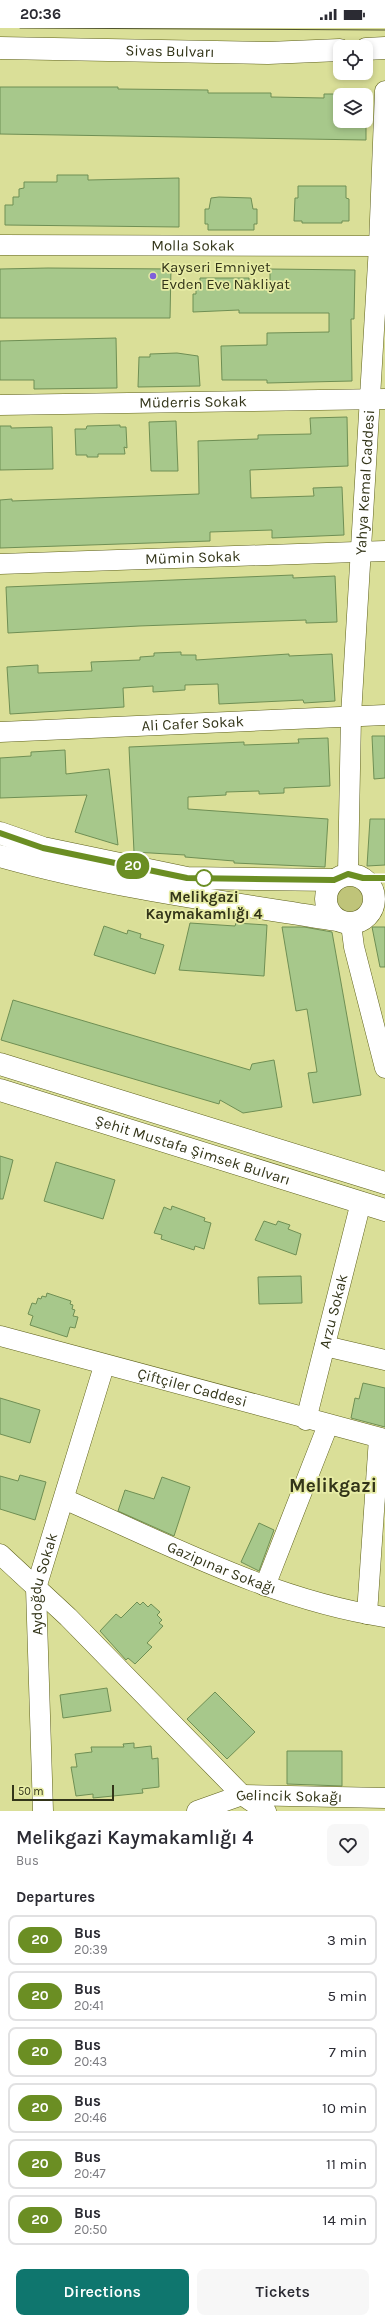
<!DOCTYPE html>
<html lang="en">
<head>
<meta charset="utf-8">
<style>
	body { margin:0; font-family:Karla,sans-serif; background:#f7f7f7; color:#2b2b33; height:100vh; display:flex; flex-direction:column; font-size:15px; white-space:nowrap }
	* { box-sizing:border-box; margin:0 }
	p { font-size:13px; color:#7c7c81 }
	.icon { flex:none; width:22px; height:22px; fill:none; stroke:currentColor; stroke-width:2; stroke-linecap:round; stroke-linejoin:round }
	.map { position:relative; height:1783px; overflow:hidden }
	.details { display:flex; flex-direction:column; background:#fff; flex:1 }
	.details>* { flex:none }
	.badge { padding:0 8px; border-radius:13px; font-size:14px; line-height:26px }
	.tools { position:absolute; left:333px; top:12px; display:grid; gap:8px }
	.tools a { display:grid; place-items:center; width:40px; height:40px; border-radius:8px; background:#fff; box-shadow:0 2px 6px #0003; font-size:20px }
	.scale { position:absolute; left:12px; bottom:10px; width:102px; box-sizing:border-box; padding-left:4px; border:2px solid #333519; border-top:0; font-size:11px; line-height:14px; white-space:nowrap; color:#333519; -webkit-text-stroke:3px #e7eca5; paint-order:stroke }
	.map>.badge { position:absolute; translate:-50% -50%; box-shadow:0 0 0 2px #fff }
	h2 { padding:0 16px; font-size:15px; line-height:36px }
	.round { display:grid; place-items:center; flex:none; width:42px; height:42px; border-radius:8px; background:#f7f7f7 }
	.head { display:flex; align-items:center; justify-content:space-between; height:68px; padding:0 16px }
	h1 { font-size:19px; font-weight:600; line-height:30px }
	.button { display:flex; gap:8px; margin-top:auto; padding:8px 16px }
	.button a { flex:1; height:46px; border-radius:8px; background:#0f766e; color:#fff; font-size:16px; font-weight:600; line-height:46px; text-align:center }
	.button a+a { background:#f7f7f7; color:#2b2b33 }
	ul { padding:0; list-style:none }
	li { display:flex; align-items:center; gap:12px; height:50px; margin:0 8px 6px; padding:0 8px; border:2px solid #e1e1e2; border-radius:8px }
	li div { flex:1 }
	li b { display:block; font-size:15px }
	li em { font-style:normal }
	li .badge { min-width:44px; font-weight:700; text-align:center }
	.status { display:flex; justify-content:space-between; align-items:center; height:28px; padding:0 20px; background:#fff; direction:ltr }
	.status svg { height:11px; fill:currentColor }
	.map>svg:first-child { display:block }
	.green { fill:#bfc479 }
	.building { fill:#a7c88b; stroke:#6f8f54 }
	.lines { fill:none; stroke-linecap:round; stroke-linejoin:round }
	.minor-casing { stroke:#5e611b; stroke-width:21 }
	.major-casing { stroke:#5e611b; stroke-width:23 }
	.highway-casing { stroke:#5e611b; stroke-width:23 }
	.minor { stroke:#fff; stroke-width:20 }
	.major { stroke:#fff; stroke-width:22 }
	.highway { stroke:#fff; stroke-width:22 }
	.tram { stroke:#4f522e; stroke-width:1 }
	.line-casing { stroke:#fff; stroke-width:9 }
	.line { stroke:#6b8e23; stroke-width:6 }
	.poi-dot { fill:#7f60da; stroke:#e7eca5; stroke-width:1.5 }
	.stop-dot { fill:#fff; stroke:#6b8e23; stroke-width:2 }
	.labels { text-anchor:middle; dominant-baseline:central; stroke-width:3.5; stroke-linejoin:round; paint-order:stroke }
	.street-label { font-size:15px; fill:#333519; stroke:#e7eca5 }
	.poi-label { font-size:15px; fill:#333519; stroke:#e7eca5; text-anchor:start }
	.stop-label { font-size:15px; font-weight:bold; fill:#333519; stroke:#e7eca5 }
	.district-label { font-size:19px; font-weight:bold; fill:#333519; stroke:#e7eca5 }
</style>
</head>
<body>
<div class="status"><b>20:36</b><svg viewBox="0 0 49 12"><path d="M0 12V9h3v3zM5 12V6h3v6zM10 12V3h3v9zM15 12V0h3v12zM26 1h20v11H26zM47 4h2v5h-2z"/></svg></div>
<div class="map">
<svg width="385" height="1783" viewBox="0 0 385 1783">
	<rect width="100%" height="100%" fill="#dadf98"/>
	<!-- green -->
	<circle class="green" cx="350" cy="871" r="14"/>
	<!-- building -->
	<g class="building">
		<polygon points="0,59 118,59 118,61 208,62 208,65 271,65 271,69 324,70 324,66 340,66 340,93 366,93 366,112 0,106"/>
		<polygon points="57,147 88,147 88,152 179,150 179,199 5,197 5,177 13,177 13,169 19,169 19,161 24,160 24,154 57,154"/>
		<polygon points="298,158 346,158 346,170 349,171 349,193 342,193 342,195 302,195 302,193 294,193 295,170 298,170"/>
		<polygon points="219,169 251,170 253,181 257,181 257,196 254,196 254,202 208,202 208,196 205,196 205,181 209,181 211,170"/>
		<polygon points="48,240 171,241 170,290 0,290 0,241"/>
		<polygon points="270,241 355,242 354,291 351,291 352,353 267,355 267,352 222,352 221,318 267,317 267,305 329,304 329,285 239,285 239,282 193,284 193,266 196,266 196,259 200,259 200,250 249,250 249,259 270,260"/>
		<polygon points="116,310 117,360 34,361 34,352 0,352 0,313"/>
		<polygon points="177,325 198,328 200,358 138,359 139,329 150,329 150,326"/>
		<polygon points="347,389 348,438 250,442 251,470 314,468 313,460 342,459 344,507 272,510 272,502 210,504 210,513 0,520 0,472 12,471 12,473 199,466 198,413 258,411 258,407 311,406 310,390"/>
		<polygon points="176,393 178,443 151,443 149,394"/>
		<polygon points="120,397 120,399 126,399 127,420 124,419 125,426 98,426 98,429 87,429 87,427 76,427 75,401 86,401 87,398"/>
		<polygon points="0,398 11,398 11,400 52,399 53,441 0,442"/>
		<polygon points="293,547 293,550 335,548 337,594 306,595 306,592 139,598 8,605 6,559"/>
		<polygon points="181,624 181,627 196,627 196,632 289,626 289,628 332,626 335,673 304,675 303,672 219,676 218,656 185,657 185,662 153,664 153,658 123,660 124,679 10,686 7,639 38,637 38,645 92,643 91,634 140,632 140,629 154,628 154,625"/>
		<polygon points="372,708 385,708 385,750 374,751"/>
		<polygon points="328,710 330,758 284,760 284,765 259,766 259,763 226,764 226,767 188,769 188,781 328,791 325,839 234,835 234,833 185,829 185,827 134,824 129,719 244,714 244,717 299,715 298,711"/>
		<polygon points="65,722 66,746 109,741 118,817 75,804 87,767 0,770 0,730 31,728 31,724"/>
		<polygon points="370,791 385,791 385,837 367,838"/>
		<polygon points="190,895 235,898 236,895 267,897 264,948 179,942"/>
		<polygon points="104,898 127,906 128,902 141,906 140,910 164,917 155,946 94,927"/>
		<polygon points="282,899 304,899 332,904 361,1067 313,1075 308,1045 317,1044 307,981 296,983"/>
		<polygon points="372,899 385,899 385,939 380,939"/>
		<polygon points="13,972 250,1042 252,1036 274,1032 282,1079 243,1085 220,1072 219,1076 1,1012"/>
		<polygon points="0,1128 13,1132 3,1171 0,1171"/>
		<polygon points="56,1134 115,1152 103,1191 44,1173"/>
		<polygon points="172,1178 205,1190 204,1193 211,1195 204,1221 195,1218 194,1222 161,1211 162,1207 154,1205 164,1179 171,1182"/>
		<polygon points="264,1193 276,1197 278,1193 290,1197 288,1201 301,1206 296,1227 255,1212"/>
		<polygon points="301,1248 302,1275 259,1276 258,1249"/>
		<polygon points="47,1265 71,1273 70,1276 73,1277 72,1281 75,1282 73,1288 78,1289 75,1300 70,1299 67,1309 30,1297 33,1288 28,1286 32,1275 36,1276 38,1270 41,1271 42,1268 46,1269"/>
		<polygon points="363,1355 385,1360 385,1399 351,1390 355,1370 359,1371"/>
		<polygon points="0,1370 40,1382 30,1415 0,1406"/>
		<polygon points="20,1447 46,1454 35,1492 0,1481 0,1448 18,1453"/>
		<polygon points="162,1449 190,1459 174,1508 118,1483 125,1462 154,1471"/>
		<polygon points="259,1495 274,1502 259,1543 241,1534"/>
		<polygon points="137,1574 140,1577 143,1574 148,1579 151,1576 160,1584 157,1587 162,1592 159,1595 163,1598 147,1615 152,1619 135,1636 128,1630 126,1632 100,1603 116,1586 121,1590"/>
		<polygon points="107,1660 111,1683 63,1690 60,1667"/>
		<polygon points="215,1664 255,1704 227,1731 187,1691"/>
		<polygon points="134,1715 134,1720 151,1718 152,1731 158,1730 159,1759 142,1761 143,1765 93,1770 93,1766 76,1768 71,1739 77,1739 75,1726 92,1724 91,1719 124,1719 123,1716"/>
		<polygon points="287,1723 342,1723 342,1758 287,1756"/>
	</g>
	<g class="lines">
		<!-- minor casing -->
		<g class="minor-casing">
			<g id="minor">
				<path id="s1" d="M0,217l385,1"/>
				<path id="s2" d="M0,377l385,-6"/>
				<path id="s3" d="M0,536l385,-13"/>
				<path id="s4" d="M0,704l385,-17"/>
				<path id="s5" d="M348,846l3,-158 28,-470 6,-155"/>
				<polyline points="351,896 354,919 385,1040"/>
				<path id="s6" d="M0,1308l385,103"/>
				<polyline points="325,1318 385,1332"/>
				<path id="s7" d="M306,1392l55,-218"/>
				<path id="s8" d="M64,1471c104,45 208,101 321,118"/>
				<polyline points="0,1526 68,1589 242,1767 266,1783"/>
				<polyline points="265,1558 328,1397"/>
				<polyline points="367,1586 379,1410"/>
				<path id="s9" d="M43,1783l-7,-223 68,-222"/>
				<path id="s10" d="M197,1783l45,-16 143,3"/>
			</g>
		</g>
		<!-- major casing -->
		<g class="major-casing">
			<g id="major">
				<polyline points="0,805 43,820 187,850 334,852"/>
				<path d="M0,828c110,31 224,46 337,64"/>
				<circle cx="350" cy="871" r="24"/>
				<polyline points="0,1036 385,1155"/>
				<path id="s11" d="M0,1062l385,120"/>
			</g>
		</g>
		<!-- highway casing -->
		<g class="highway-casing">
			<g id="highway">
				<path id="s12" d="M0,20l268,5 72,-3"/>
				<polyline points="366,21 385,20"/>
			</g>
		</g>
		<!-- minor -->
		<use href="#minor" class="minor"/>
		<!-- major -->
		<use href="#major" class="major"/>
		<!-- highway -->
		<use href="#highway" class="highway"/>
		<!-- tram -->
		<polyline class="tram" points="20,0 385,2"/>
	</g>
	<g class="lines">
		<!-- line casing -->
		<g class="line-casing">
			<polyline id="line" points="0,805 43,820 187,850 334,852 348,846 363,850 385,850"/>
		</g>
		<!-- line -->
		<use href="#line" class="line"/>
	</g>
	<!-- markers -->
	<circle class="poi-dot" cx="153" cy="248" r="4"/>
	<circle class="stop-dot" cx="204" cy="850" r="8"/>
	<g class="labels">
		<!-- street labels -->
		<g class="street-label">
			<text stroke="none"><textPath href="#s12" startOffset="170">Sivas Bulvarı</textPath></text>
			<text stroke="none"><textPath href="#s1" startOffset="193">Molla Sokak</textPath></text>
			<text stroke="none"><textPath href="#s2" startOffset="193">Müderris Sokak</textPath></text>
			<text stroke="none"><textPath href="#s5" startOffset="392">Yahya Kemal Caddesi</textPath></text>
			<text stroke="none"><textPath href="#s3" startOffset="193">Mümin Sokak</textPath></text>
			<text stroke="none"><textPath href="#s4" startOffset="193">Ali Cafer Sokak</textPath></text>
			<text stroke="none"><textPath href="#s11" startOffset="202">Şehit Mustafa Şimsek Bulvarı</textPath></text>
			<text stroke="none"><textPath href="#s7" startOffset="112">Arzu Sokak</textPath></text>
			<text stroke="none"><textPath href="#s6" startOffset="199">Çiftçiler Caddesi</textPath></text>
			<text stroke="none"><textPath href="#s8" startOffset="172">Gazipınar Sokağı</textPath></text>
			<text stroke="none"><textPath href="#s9" startOffset="228">Aydoğdu Sokak</textPath></text>
			<text stroke="none"><textPath href="#s10" startOffset="95">Gelincik Sokağı</textPath></text>
		</g>
		<!-- poi labels -->
		<g class="poi-label">
			<text x="161" y="239">Kayseri Emniyet<tspan x="161" dy="17">Evden Eve Nakliyat</tspan></text>
		</g>
		<!-- stop labels -->
		<g class="stop-label">
			<text x="204" y="869">Melikgazi<tspan x="204" dy="17">Kaymakamlığı 4</tspan></text>
		</g>
		<!-- district labels -->
		<g class="district-label">
			<text x="333" y="1458">Melikgazi</text>
		</g>
	</g>
</svg>
<div class="tools">
<a><svg class="icon" aria-label="locate" viewBox="0 0 24 24"><circle cx="12" cy="12" r="6"/><path d="M12 2v4M12 18v4M2 12h4M18 12h4"/></svg></a>
<a><svg class="icon" aria-label="layers" viewBox="0 0 24 24"><path d="M12 4l9 5-9 5-9-5zM3 14l9 5 9-5"/></svg></a>
</div>
<div class="scale">50 m</div>
<b class="badge" style="left:133px;top:838px;background:#6b8e23;color:#fff">20</b>
</div>
<section class="details">
<div class="head"><div><h1>Melikgazi Kaymakamlığı 4</h1><p>Bus</p></div><a class="round"><svg class="icon" aria-label="heart" viewBox="0 0 24 24"><path d="M12 20l-8-8c-3-5 5-10 8-4 3-6 11-1 8 4z"/></svg></a></div>
<h2>Departures</h2>
<ul>
<li><span class="badge" style="background:#6b8e23;color:#fff">20</span><div><b>Bus</b><p>20:39</p></div><em>3 min</em></li>
<li><span class="badge" style="background:#6b8e23;color:#fff">20</span><div><b>Bus</b><p>20:41</p></div><em>5 min</em></li>
<li><span class="badge" style="background:#6b8e23;color:#fff">20</span><div><b>Bus</b><p>20:43</p></div><em>7 min</em></li>
<li><span class="badge" style="background:#6b8e23;color:#fff">20</span><div><b>Bus</b><p>20:46</p></div><em>10 min</em></li>
<li><span class="badge" style="background:#6b8e23;color:#fff">20</span><div><b>Bus</b><p>20:47</p></div><em>11 min</em></li>
<li><span class="badge" style="background:#6b8e23;color:#fff">20</span><div><b>Bus</b><p>20:50</p></div><em>14 min</em></li>
</ul>
<div class="button"><a>Directions</a><a>Tickets</a></div>
</section>
</body>
</html>
